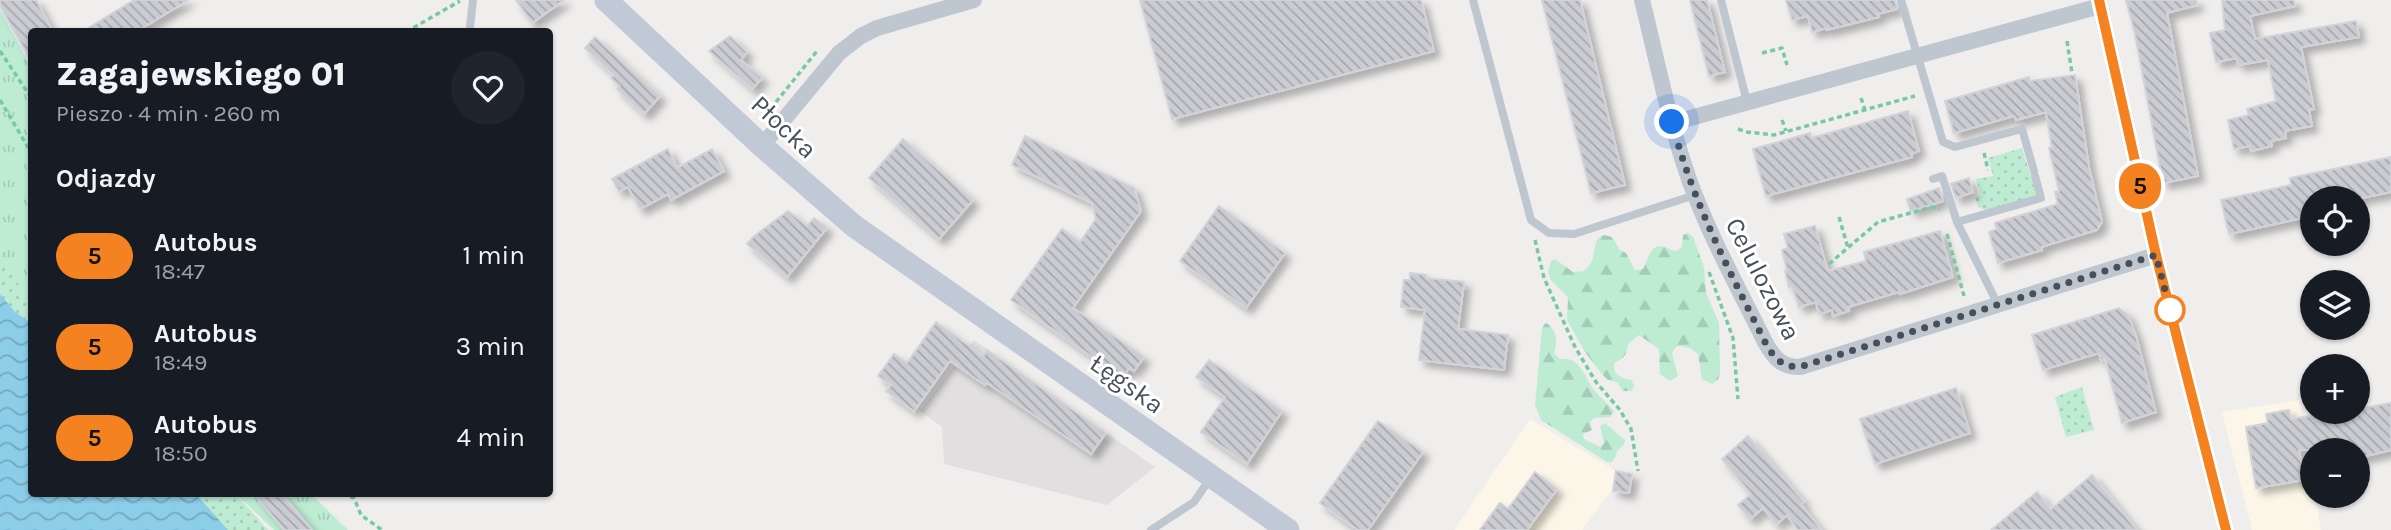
<!DOCTYPE html>
<html lang="pl">
<head>
<meta charset="utf-8">
<style>
	body { margin:0; font-family:Karla,sans-serif; background:#20242c; color:#f1f3f6; height:100vh; display:flex; flex-direction:column; font-size:26px; white-space:nowrap }
	* { box-sizing:border-box; margin:0 }
	p { font-size:23px; color:#9ea1a6 }
	.icon { flex:none; width:38px; height:38px; fill:none; stroke:currentColor; stroke-width:2; stroke-linecap:round; stroke-linejoin:round }
	.map { position:relative; flex:1; overflow:hidden }
	.drawer { position:absolute; left:28px; top:28px; width:525px; height:469px; display:flex; flex-direction:column; background:#171b24; border-radius:7px; box-shadow:0 2px 5px #0004 }
	.drawer>* { flex:none }
	.badge { padding:0 14px; border-radius:23px; font-size:24px; line-height:46px }
	.buttons { position:absolute; left:2300px; top:186px; display:grid; gap:14px }
	.buttons a { display:grid; place-items:center; width:70px; height:70px; border-radius:50%; background:#171b24; box-shadow:0 2px 5px #0004; font-size:35px }
	.you { position:absolute; width:35px; height:35px; margin:-18px; border:5px solid #fff; border-radius:50%; background:#1a73e8; box-shadow:0 0 0 10px #1a73e833 }
	.map>.badge { position:absolute; translate:-50% -50%; box-shadow:0 0 0 4px #fff }
	h2 { padding:0 28px; font-size:26px; line-height:63px }
	.round { display:grid; place-items:center; flex:none; width:74px; height:74px; border-radius:37px; background:#20242c }
	.summary { display:flex; align-items:center; justify-content:space-between; height:119px; padding:0 28px }
	h1 { font-size:33px; font-weight:800; line-height:52px }
	ul { padding:0; list-style:none }
	li { display:flex; align-items:center; gap:21px; height:91px; padding:0 28px }
	li div { flex:1 }
	li b { display:block; font-size:26px }
	li em { font-style:normal }
	li .badge { min-width:77px; font-weight:700; text-align:center }
	.map>svg:first-child { display:block }
	.commercial { fill:#fbf6e7 }
	.education { fill:#e1dfdf }
	.grass { fill:url(#grass-tufts) }
	.forest { fill:url(#forest-firs) }
	.park { fill:url(#park-dots) }
	.water { fill:url(#water-waves) }
	.building { fill:url(#building-back-hatch); stroke:#d2d3d9; stroke-width:2; filter:url(#shadow) }
	.lines { fill:none; stroke-linecap:round; stroke-linejoin:round }
	.path { stroke:#76c9a7; stroke-width:3.5; stroke-dasharray:5 3.5; stroke-linecap:butt }
	.lane { stroke:#bec6cf; stroke-width:8 }
	.street { stroke:#bec6cf; stroke-width:16 }
	.secondary { stroke:#c1c9d6; stroke-width:23 }
	.line-casing { stroke:#fff; stroke-width:16 }
	.line { stroke:#f58220; stroke-width:10 }
	.walk { stroke:#464f5a; stroke-width:7; stroke-dasharray:0 12.6 }
	.stop-dot { fill:#fff; stroke:#f58220; stroke-width:3.5 }
	.labels { text-anchor:middle; dominant-baseline:central; stroke-width:6; stroke-linejoin:round; paint-order:stroke }
	.street-label { font-size:26px; fill:#464f5a; stroke:#fff }
</style>
</head>
<body>
<div class="map">
<svg width="2391" height="530" viewBox="0 0 2391 530">
	<defs>
		<pattern id="grass-tufts" width="24" height="20" patternUnits="userSpaceOnUse" patternTransform="scale(1.75)"><rect width="24" height="20" fill="#bdecd3"/><path d="M3 7l-1-3M5 7V3M7 7l1-3M15 17l-1-3M17 17v-4M19 17l1-3" fill="none" stroke="#a4ccb7"/></pattern>
		<pattern id="forest-firs" width="22" height="20" patternUnits="userSpaceOnUse" patternTransform="scale(1.75)"><rect width="22" height="20" fill="#bdecd3"/><path d="M5 1l3.5 6h-7zM16 11l3.5 6h-7z" fill="#a4ccb7"/></pattern>
		<pattern id="park-dots" width="8" height="8" patternUnits="userSpaceOnUse" patternTransform="scale(1.75)"><rect width="8" height="8" fill="#bdecd3"/><path d="M2 2h.1M6 6h.1" fill="none" stroke="#a4ccb7" stroke-width="1.8" stroke-linecap="round"/></pattern>
		<pattern id="water-waves" width="16" height="10" patternUnits="userSpaceOnUse" patternTransform="scale(1.75)"><rect width="16" height="10" fill="#8ccde8"/><path d="M0 5q4-4 8 0t8 0" fill="none" stroke="#74a9bf"/></pattern>
		<pattern id="building-back-hatch" width="6" height="6" patternUnits="userSpaceOnUse" patternTransform="scale(1.75)"><rect width="6" height="6" fill="#caccd2"/><path d="M-1 5l2 2M0 0l6 6M5-1l2 2" fill="none" stroke="#a6a8ad"/></pattern>
		<filter id="shadow"><feDropShadow dx="6" dy="6" stdDeviation="3.5" flood-color="#0004"/></filter>
	</defs>
	<rect width="100%" height="100%" fill="#f0eded"/>
	<!-- commercial -->
	<g class="commercial">
		<polygon points="2299,400 2312,473 2312,495 2315,495 2321,530 2252,530 2222,412"/>
		<polygon points="1530,419 1616,471 1612,490 1582,530 1454,530"/>
	</g>
	<!-- education -->
	<polygon class="education" points="974,340 1155,467 1107,505 944,464 942,427 920,411"/>
	<!-- grass -->
	<g class="grass">
		<polygon points="0,10 31,67 31,304 0,272"/>
		<polygon points="236,494 311,494 348,530 274,530"/>
	</g>
	<!-- forest -->
	<g class="forest">
		<path d="M1688,233l5,4 11,30 2,26 13,30 1,49 -2,8 -6,4 -10,-5 -4,-25 -8,-6 -13,-2 -5,7 6,23 -8,5 -10,-7 -1,-25 -20,-14 -11,9c-1,10 -3,14 -13,18 -4,13 6,16 16,18l3,5 -2,6h-9l-6,-9 -9,-2 -7,-7 -16,-21 -18,-32 1,-23 -17,-17 -3,-8 3,-11 4,-2 18,13 11,-1c14,-13 7,-19 14,-33l6,-3 8,2 8,13 6,3 9,17 8,-1c4,-7 7,-23 17,-23 5,0 11,5 17,5l5,-4 1,-12z"/>
		<path d="M1547,323c10,9 11,18 7,30l6,6c21,-3 24,18 34,31 6,8 14,13 20,21l-4,6 -16,1 -4,4 2,8 -9,4 1,5 16,8 4,-4 -4,-17 5,-3 20,17 -1,5 -7,6 -1,5 -4,6h-5l-66,-42 -6,-15 7,-76 2,-5z"/>
	</g>
	<!-- park -->
	<g class="park">
		<polygon points="2022,148 2037,196 1988,211 1978,207 1975,197 1981,195 1976,179 1993,176 1988,158"/>
		<polygon points="0,251 31,307 32,494 236,494 268,530 0,530"/>
		<polygon points="2082,387 2094,430 2066,437 2055,397"/>
	</g>
	<!-- water -->
	<polygon class="water" points="0,294 15,312 31,323 32,494 196,494 228,530 0,530"/>
	<!-- building -->
	<g class="building">
		<polygon points="0,0 36,0 53,32 32,32 32,63 0,6"/>
		<polygon points="134,0 188,0 136,32 82,32"/>
		<polygon points="516,0 564,0 532,23"/>
		<polygon points="1140,0 1421,0 1434,51 1172,119"/>
		<polygon points="1542,0 1580,0 1625,185 1591,193"/>
		<polygon points="1690,0 1707,0 1725,72 1709,76"/>
		<polygon points="1786,0 1895,0 1897,9 1878,14 1879,17 1827,30 1827,28 1812,32 1808,16 1792,20"/>
		<polygon points="2126,0 2196,0 2197,5 2167,13 2198,176 2163,183 2135,34"/>
		<polygon points="2222,0 2294,0 2295,6 2250,16 2255,39 2356,21 2359,37 2301,47 2314,109 2309,110 2312,126 2285,131 2286,138 2271,141 2272,146 2251,151 2250,146 2234,149 2228,120 2249,115 2247,109 2276,101 2268,60 2238,65 2237,58 2216,62 2210,33 2225,30"/>
		<polygon points="730,36 747,52 741,60 762,78 752,89 709,51"/>
		<polygon points="595,37 660,96 644,114 617,89 620,86 611,78 614,75 585,48"/>
		<polygon points="2075,75 2089,167 2102,222 2097,230 2041,247 2042,250 1998,263 1989,232 1997,229 1995,223 2058,204 2055,192 2059,191 2049,148 2052,148 2046,112 2016,120 2014,116 1954,133 1945,101 2029,77 2030,81"/>
		<polygon points="1908,111 1919,151 1911,154 1912,157 1766,196 1753,149 1810,133 1811,138"/>
		<polygon points="1025,136 1134,188 1141,211 1073,308 1144,357 1134,371 1129,368 1122,378 1011,300 1062,229 1080,242 1096,219 1092,203 1012,165"/>
		<polygon points="903,139 973,200 939,239 869,178"/>
		<polygon points="668,149 677,168 712,149 724,171 671,200 668,194 640,209 628,187 619,191 612,179"/>
		<polygon points="2391,157 2391,192 2357,199 2312,198 2312,216 2229,234 2221,200 2291,185 2290,178"/>
		<polygon points="1969,178 1973,192 1956,198 1951,184"/>
		<polygon points="1939,188 1943,201 1911,211 1907,199"/>
		<polygon points="1219,206 1285,253 1246,308 1180,261"/>
		<polygon points="788,211 807,226 814,218 827,228 787,277 747,244 753,237"/>
		<polygon points="1815,226 1828,271 1866,261 1864,252 1940,231 1953,277 1900,294 1899,292 1848,307 1849,311 1833,316 1832,310 1819,314 1816,302 1799,307 1792,286 1789,287 1785,271 1787,270 1782,250 1788,248 1784,234"/>
		<polygon points="1410,273 1426,275 1426,278 1464,282 1458,329 1508,335 1504,370 1419,360 1425,310 1401,307 1404,280 1410,280"/>
		<polygon points="2119,308 2128,315 2136,336 2156,412 2122,423 2105,358 2101,360 2099,353 2043,370 2032,335"/>
		<polygon points="936,322 983,356 987,350 1106,433 1091,454 987,383 985,385 950,361 914,411 886,391 891,385 878,376 894,354 907,363"/>
		<polygon points="1209,360 1282,411 1247,464 1201,432 1225,397 1196,377"/>
		<polygon points="1956,388 1970,433 1875,464 1860,419"/>
		<polygon points="2391,403 2391,450 2358,458 2357,450 2299,450 2304,480 2256,488 2246,427 2268,423 2266,414 2289,410 2291,419 2342,411 2357,411 2357,409"/>
		<polygon points="1378,421 1423,452 1368,530 1358,530 1320,503"/>
		<polygon points="1748,436 1804,502 1801,504 1821,530 1798,530 1787,515 1777,524 1763,508 1750,519 1738,505 1751,494 1722,459"/>
		<polygon points="1616,471 1632,474 1629,493 1613,491"/>
		<polygon points="1535,472 1557,489 1527,530 1480,530 1500,503 1508,509"/>
		<polygon points="2092,475 2137,530 1991,530 2037,492 2051,509"/>
		<polygon points="254,494 282,494 312,530 284,530"/>
	</g>
	<g class="lines">
		<!-- path -->
		<g class="path">
			<polyline points="406,32 460,1"/>
			<polyline points="2067,41 2072,73"/>
			<polyline points="0,51 32,99"/>
			<polyline points="1762,53 1782,48 1787,65"/>
			<polyline points="1861,98 1865,110"/>
			<polyline points="0,100 32,154"/>
			<polyline points="776,102 817,51"/>
			<polyline points="1782,120 1786,131"/>
			<polyline points="1738,129 1747,132 1774,135 1915,96"/>
			<polyline points="1984,153 1988,170"/>
			<polyline points="1839,217 1848,248"/>
			<polyline points="1947,234 1964,296"/>
			<polyline points="1535,240 1544,278 1575,347 1596,382 1620,410 1631,429 1638,471"/>
			<polyline points="1829,264 1878,222 1932,207 1939,210"/>
			<polyline points="1709,272 1733,338 1738,399"/>
			<polyline points="342,494 354,498 361,515 382,530"/>
		</g>
		<!-- lane -->
		<g class="lane">
			<polyline points="1473,0 1531,220 1549,233 1574,234 1695,195"/>
			<polyline points="1721,0 1747,102"/>
			<polyline points="1901,0 1943,142 1955,147 2022,129 2034,171"/>
			<polyline points="470,27 473,0"/>
			<polyline points="1933,179 1942,176 1957,222 1998,305"/>
			<polyline points="1957,222 2041,198 2035,176"/>
			<polyline points="1151,530 1194,502 1211,477"/>
		</g>
		<!-- street -->
		<g class="street">
			<path d="M1642,0c15,60 27,123 48,182 20,55 49,107 75,160 9,16 16,25 35,25l356,-112"/>
			<polyline points="2099,0 2156,255 2226,530"/>
			<polyline points="1672,123 2100,6"/>
			<polyline points="762,146 839,53 861,36 877,28 974,0"/>
		</g>
		<!-- secondary -->
		<polyline class="secondary" points="606,0 762,146 854,226 1288,530"/>
	</g>
	<g class="lines">
		<!-- line casing -->
		<g class="line-casing">
			<polyline id="line" points="2099,0 2156,255 2226,530"/>
		</g>
		<!-- line -->
		<use href="#line" class="line"/>
		<!-- walk -->
		<path class="walk" d="M1672,122c20,79 57,148 93,220 9,16 16,25 35,25l356,-112 14,55"/>
	</g>
	<!-- markers -->
	<circle class="stop-dot" cx="2170" cy="310" r="14"/>
	<g class="labels">
		<!-- street labels -->
		<g class="street-label">
			<text transform="translate(784 127) rotate(43)">Płocka</text>
			<text transform="translate(1763 279) rotate(63)">Celulozowa</text>
			<text transform="translate(1127 384) rotate(35)">Łęgska</text>
		</g>
	</g>
</svg>
<div class="buttons">
<a><svg class="icon" aria-label="locate" viewBox="0 0 24 24"><circle cx="12" cy="12" r="6"/><path d="M12 2v4M12 18v4M2 12h4M18 12h4"/></svg></a>
<a><svg class="icon" aria-label="layers" viewBox="0 0 24 24"><path d="M12 4l9 5-9 5-9-5zM3 14l9 5 9-5"/></svg></a>
<a>+</a>
<a>−</a>
</div>
<div class="you" style="left:1672px;top:122px"></div>
<b class="badge" style="left:2140px;top:186px;background:#f58220;color:#111">5</b>
<section class="drawer">
<div class="summary"><div><h1>Zagajewskiego 01</h1><p>Pieszo · 4 min · 260 m</p></div><a class="round"><svg class="icon" aria-label="heart" viewBox="0 0 24 24"><path d="M12 20l-8-8c-3-5 5-10 8-4 3-6 11-1 8 4z"/></svg></a></div>
<h2>Odjazdy</h2>
<ul>
<li><span class="badge" style="background:#f58220;color:#111">5</span><div><b>Autobus</b><p>18:47</p></div><em>1 min</em></li>
<li><span class="badge" style="background:#f58220;color:#111">5</span><div><b>Autobus</b><p>18:49</p></div><em>3 min</em></li>
<li><span class="badge" style="background:#f58220;color:#111">5</span><div><b>Autobus</b><p>18:50</p></div><em>4 min</em></li>
</ul>
</section>
</div>
</body>
</html>
